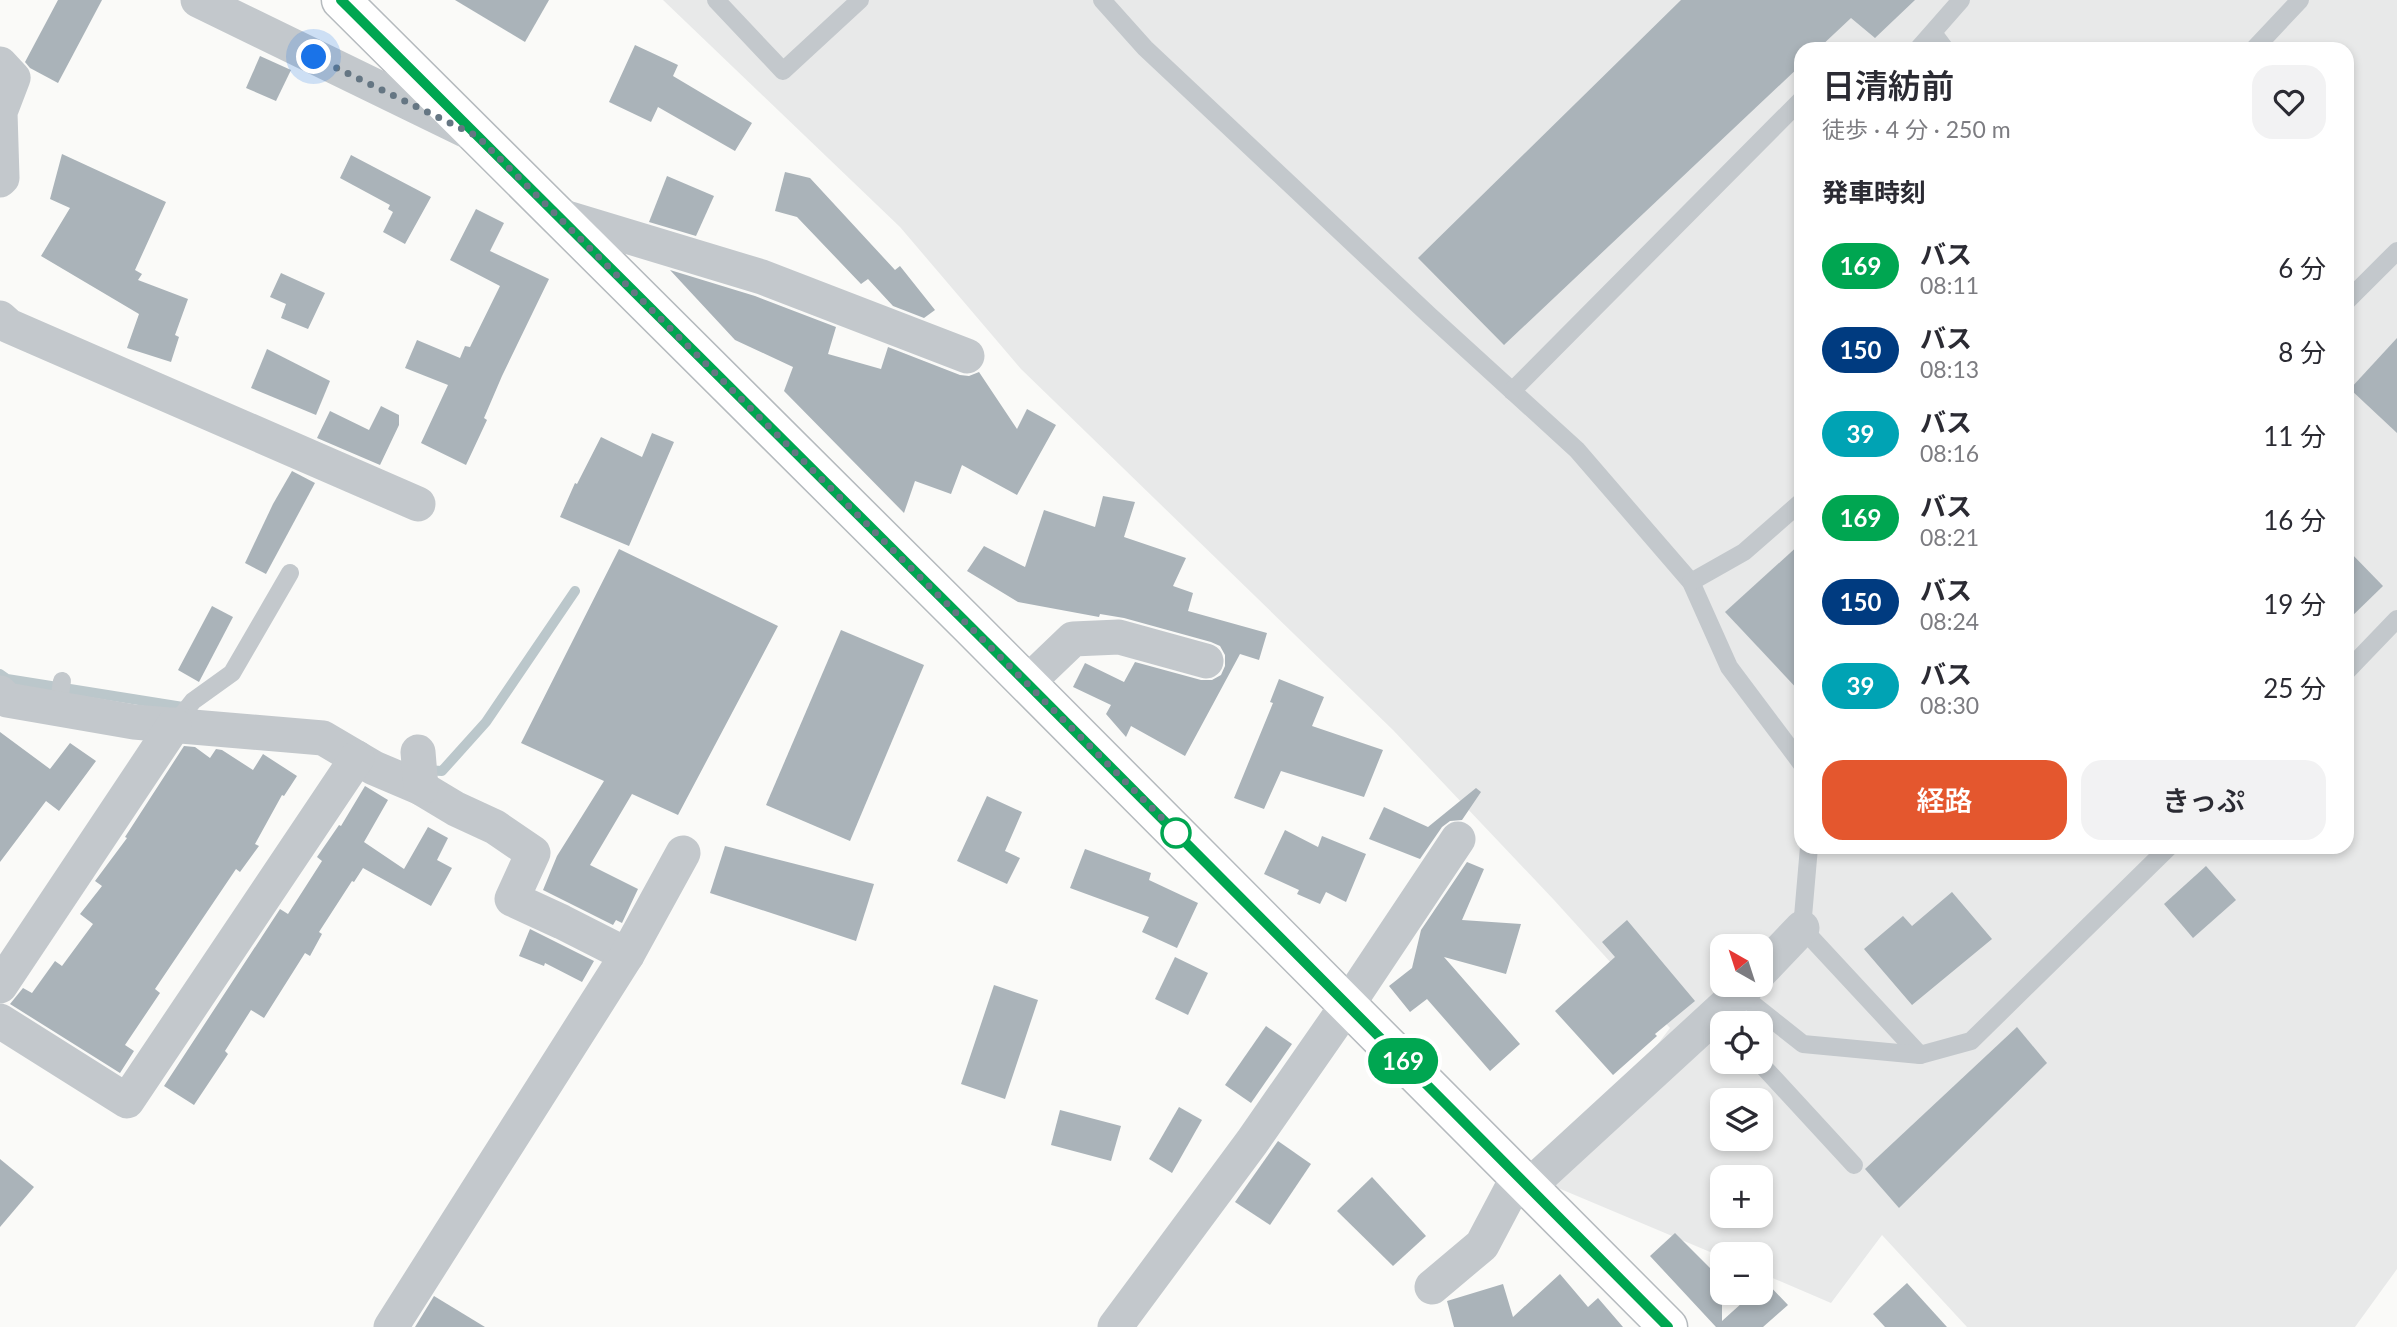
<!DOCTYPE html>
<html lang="ja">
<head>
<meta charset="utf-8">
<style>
	body { margin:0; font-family:Lato,"Noto Sans JP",sans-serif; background:#f2f2f3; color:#2b2b33; height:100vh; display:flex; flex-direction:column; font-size:26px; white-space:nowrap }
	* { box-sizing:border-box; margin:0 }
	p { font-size:23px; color:#7c7c81 }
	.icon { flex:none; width:38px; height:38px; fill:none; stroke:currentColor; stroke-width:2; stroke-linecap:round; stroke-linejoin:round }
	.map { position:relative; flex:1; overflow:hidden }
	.drawer { position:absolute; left:1794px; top:42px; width:560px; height:812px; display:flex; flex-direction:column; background:#fff; border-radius:21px; box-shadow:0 4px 10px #0003 }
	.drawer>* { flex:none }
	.badge { padding:0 14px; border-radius:23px; font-size:24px; line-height:46px }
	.needle { width:46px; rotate:321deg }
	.tools { position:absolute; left:1710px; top:934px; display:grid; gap:14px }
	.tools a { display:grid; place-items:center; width:63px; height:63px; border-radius:14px; background:#fff; box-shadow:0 4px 10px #0003; font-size:35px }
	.you { position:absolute; width:35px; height:35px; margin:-18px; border:5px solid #fff; border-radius:50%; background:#1a73e8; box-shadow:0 0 0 10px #1a73e833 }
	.map>.badge { position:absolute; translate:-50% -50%; box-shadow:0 0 0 4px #fff }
	h2 { padding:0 28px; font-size:26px; line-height:63px }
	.round { display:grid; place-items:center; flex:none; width:74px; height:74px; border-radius:21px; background:#f2f2f3 }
	.head { display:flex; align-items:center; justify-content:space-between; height:119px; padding:0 28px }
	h1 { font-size:33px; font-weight:600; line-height:52px }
	.action { display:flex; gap:14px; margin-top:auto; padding:14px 28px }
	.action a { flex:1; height:80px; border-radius:21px; background:#e4572e; color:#fff; font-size:28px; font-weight:600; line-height:80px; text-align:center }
	.action a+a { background:#f2f2f3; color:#2b2b33 }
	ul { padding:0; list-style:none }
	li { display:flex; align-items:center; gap:21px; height:84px; padding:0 28px }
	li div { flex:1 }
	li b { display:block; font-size:26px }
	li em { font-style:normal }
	li .badge { min-width:77px; font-weight:700; text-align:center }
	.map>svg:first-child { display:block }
	.built { fill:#e8e9e9; fill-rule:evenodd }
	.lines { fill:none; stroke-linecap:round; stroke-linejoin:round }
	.stream { stroke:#bbc7cb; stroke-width:10 }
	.building { fill:#aab3b9 }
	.primary-casing { stroke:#b5babe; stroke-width:41 }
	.lane { stroke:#c3c8cc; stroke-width:18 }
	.street { stroke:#c3c8cc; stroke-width:35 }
	.primary { stroke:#fff; stroke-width:38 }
	.line-casing { stroke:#fff; stroke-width:16 }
	.line { stroke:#00a651; stroke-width:10 }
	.walk { stroke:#657683; stroke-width:7; stroke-dasharray:0 12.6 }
	.stop-dot { fill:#fff; stroke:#00a651; stroke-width:3.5 }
</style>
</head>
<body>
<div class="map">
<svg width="2397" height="1327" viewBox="0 0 2397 1327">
	<rect width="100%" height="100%" fill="#fafaf8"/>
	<!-- built -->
	<path class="built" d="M663,0h1734v1269l-42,58h-388l-85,-92 -51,68 -70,-30 -1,-18h-38v2l-171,-72 119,-157 -116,-128 -161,-170 -372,-361 -121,-142zM1801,49h546v798h-546zM1722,947h38v38h-38zM1722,1024h38v38h-38zM1722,1101h38v38h-38zM1722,1178h38v38h-38z"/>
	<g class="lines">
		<!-- stream -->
		<g class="stream">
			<polyline points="0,674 7,679 189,708"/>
			<polyline points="425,770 442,771 486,722 575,591"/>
		</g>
	</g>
	<!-- building -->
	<g class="building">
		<polygon points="58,0 102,0 58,83 30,68 25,62"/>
		<polygon points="455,0 549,0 525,42"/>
		<polygon points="1681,0 1915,0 1875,38 1851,18 1818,49 1801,49 1801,65 1504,345 1418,258"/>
		<polygon points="635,45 678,65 673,76 752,123 735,151 658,107 651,122 609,102"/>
		<polygon points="260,56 291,70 276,101 246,88"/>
		<polygon points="62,154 166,202 135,270 142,274 138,280 188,299 175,335 179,337 171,362 127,348 139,314 41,256 70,208 50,199"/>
		<polygon points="351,155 431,197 405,244 383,232 393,212 388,209 390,205 340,178"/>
		<polygon points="785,172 810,178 895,270 900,266 935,310 924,318 893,306 868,279 861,284 797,217 775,211"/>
		<polygon points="667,176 714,196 696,236 649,222"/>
		<polygon points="476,209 504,223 490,251 549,279 502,376 484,418 487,420 466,465 421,443 448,385 405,368 417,340 460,358 465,346 470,347 500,286 450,260"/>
		<polygon points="670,270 755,296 836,327 828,354 881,369 888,347 960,375 969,376 979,372 1017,429 1027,409 1056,425 1017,495 962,465 951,494 915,481 904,513 784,391 793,367 735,340"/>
		<polygon points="281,273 325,293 308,329 281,318 286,304 270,297"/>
		<polygon points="2397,338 2397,433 2350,389"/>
		<polygon points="267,349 330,381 316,415 251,388"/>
		<polygon points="381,406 399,415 399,425 380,465 317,438 330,411 369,430"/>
		<polygon points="652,433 674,442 629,546 560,517 575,483 577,484 601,437 642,457"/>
		<polygon points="292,471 315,483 266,574 245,563 273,504"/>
		<polygon points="1103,496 1135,502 1124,537 1186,558 1173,586 1193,593 1188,611 1267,633 1259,660 1240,654 1185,756 1131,726 1126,737 1106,714 1111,705 1073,687 1085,663 1124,682 1135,662 1201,680 1212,680 1221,675 1225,666 1225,655 1220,646 1211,642 1124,618 1100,614 1099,617 1018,602 967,571 984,546 1025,567 1044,510 1095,527"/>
		<polygon points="1801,543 1801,693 1725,612"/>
		<polygon points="619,549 778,626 678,815 632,794 590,865 638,889 622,923 616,920 613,925 543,890 557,856 604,781 521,743"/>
		<polygon points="2347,549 2383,586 2347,621"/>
		<polygon points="212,606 233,617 199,682 178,670"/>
		<polygon points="841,630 924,665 850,841 766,805"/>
		<polygon points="1279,679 1324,697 1312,726 1383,750 1364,797 1281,771 1264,809 1234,798 1273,703 1270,702"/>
		<polygon points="0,732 50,769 70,743 96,761 59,811 46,801 0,862"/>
		<polygon points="184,746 195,747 210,758 216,749 222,750 253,770 263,754 297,776 284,796 282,795 255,844 259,846 240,872 236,869 155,989 160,993 125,1045 134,1051 120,1073 10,1004 23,988 32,993 55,961 62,966 93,924 80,914 102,886 95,881 127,838 125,837"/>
		<polygon points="365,786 388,800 364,842 404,869 428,827 448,838 437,860 452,868 431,906 363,868 354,882 352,881 319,932 322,934 310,956 305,953 264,1018 251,1010 225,1051 228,1054 194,1105 164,1086 280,909 288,914 322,861 317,857 339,825 341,826"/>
		<polygon points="1476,788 1481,792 1462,820 1450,821 1442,827 1420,859 1369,839 1384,807 1428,827"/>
		<polygon points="987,796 1022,812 1005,851 1020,858 1007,884 957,861"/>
		<polygon points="1285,830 1318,847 1322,836 1366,854 1346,902 1326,892 1320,904 1297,894 1299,890 1264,874"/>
		<polygon points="725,846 874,884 856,941 710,893"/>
		<polygon points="1085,849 1151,873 1149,880 1198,903 1177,948 1142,932 1149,917 1070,888"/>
		<polygon points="1467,862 1484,869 1462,920 1521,924 1506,974 1444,957 1520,1044 1490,1071 1427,999 1410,1012 1389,986 1412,968 1421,930"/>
		<polygon points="2206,866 2236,900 2193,938 2164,904"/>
		<polygon points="1952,892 1992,939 1912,1005 1864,949 1903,916 1912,926"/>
		<polygon points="1627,920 1695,1001 1655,1034 1657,1036 1613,1075 1555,1011 1615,957 1602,942"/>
		<polygon points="530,929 594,961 582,982 545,963 544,966 519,956"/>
		<polygon points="1175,957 1208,973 1188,1015 1155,999"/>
		<polygon points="994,985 1038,1000 1005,1099 961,1084"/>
		<polygon points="1266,1026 1292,1044 1251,1103 1225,1085"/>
		<polygon points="2017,1027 2047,1063 1899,1208 1865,1169"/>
		<polygon points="1179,1107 1202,1120 1172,1173 1149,1159"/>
		<polygon points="1060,1110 1121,1126 1111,1161 1051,1145"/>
		<polygon points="1278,1141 1311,1164 1270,1225 1235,1202"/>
		<polygon points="0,1159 34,1187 0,1227"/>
		<polygon points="1372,1177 1426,1236 1393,1266 1337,1211"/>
		<polygon points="1675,1233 1722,1280 1722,1321 1753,1293 1760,1293 1760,1287 1766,1282 1788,1305 1763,1327 1716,1327 1650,1256"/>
		<polygon points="1560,1274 1588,1307 1598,1298 1623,1327 1454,1327 1447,1301 1503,1284 1513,1317"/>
		<polygon points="1907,1283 1947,1327 1885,1327 1873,1314"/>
		<polygon points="434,1296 485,1327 415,1327"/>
	</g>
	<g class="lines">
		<!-- primary casing -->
		<g class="primary-casing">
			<polyline id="primary" points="341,0 971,627 1668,1327"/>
		</g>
		<!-- lane -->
		<g class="lane">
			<polyline points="716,0 783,71 860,0"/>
			<polyline points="1102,0 1145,48 1429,315 1577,450 1691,582 1729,667 1801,763"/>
			<polyline points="1933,33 1945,49"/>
			<polyline points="1918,49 1961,0"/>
			<polyline points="2254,49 2300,0"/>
			<polyline points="2347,301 2397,251"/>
			<polyline points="1512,391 1801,100"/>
			<polyline points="1691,582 1744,552 1801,502"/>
			<polyline points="2347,671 2397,619"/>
			<polyline points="58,707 62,681"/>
			<polyline points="174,725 193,701 232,673 290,573"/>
			<polyline points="1809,847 1802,928 1920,1055 1971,1041 2169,847"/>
			<polyline points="1740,994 1803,1044 1920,1055"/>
			<polyline points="1759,1062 1854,1165"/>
		</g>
		<!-- street -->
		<g class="street">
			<polyline points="198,0 465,130"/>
			<polyline points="0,64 13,78 0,112 2,178 0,180"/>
			<polyline points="557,215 762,277 967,356"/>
			<polyline points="0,318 9,326 418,504"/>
			<polyline points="1027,683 1073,639 1119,637 1206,661"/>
			<polyline points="0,693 7,700 134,722 323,738 374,768 421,788 456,809 495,827 533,853 512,899 562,922 627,955"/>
			<polyline points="418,752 421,788"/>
			<polyline points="1760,972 1802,928"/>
			<polyline points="0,986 174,725"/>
			<polyline points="0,1021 127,1101 357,758"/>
			<polyline points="1528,1187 1748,985"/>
			<polyline points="1432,1287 1482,1245 1518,1177"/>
			<polyline points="391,1327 627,955 683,853"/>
			<polyline points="1115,1327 1252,1142 1348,1004 1458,839"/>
		</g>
		<!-- primary -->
		<use href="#primary" class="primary"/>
	</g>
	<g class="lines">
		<!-- line casing -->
		<g class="line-casing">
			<polyline id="line" points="341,0 990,646 1668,1327"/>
		</g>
		<!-- line -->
		<use href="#line" class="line"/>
		<!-- walk -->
		<polyline class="walk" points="314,57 477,136 1178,834 1176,833"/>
	</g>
	<!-- markers -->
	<circle class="stop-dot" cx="1176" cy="833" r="14"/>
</svg>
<div class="tools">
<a><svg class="needle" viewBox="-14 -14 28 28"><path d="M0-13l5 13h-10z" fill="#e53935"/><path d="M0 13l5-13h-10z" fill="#7c7c81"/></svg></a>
<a><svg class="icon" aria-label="locate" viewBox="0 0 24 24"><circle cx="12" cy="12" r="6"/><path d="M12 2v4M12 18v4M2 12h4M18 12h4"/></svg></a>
<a><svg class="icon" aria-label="layers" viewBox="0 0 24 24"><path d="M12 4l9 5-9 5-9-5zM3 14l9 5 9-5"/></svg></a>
<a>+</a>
<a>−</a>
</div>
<div class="you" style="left:314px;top:57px"></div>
<b class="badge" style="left:1403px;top:1061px;background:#00a651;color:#fff">169</b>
<section class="drawer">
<div class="head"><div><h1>日清紡前</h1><p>徒歩 · 4 分 · 250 m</p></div><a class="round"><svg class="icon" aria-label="heart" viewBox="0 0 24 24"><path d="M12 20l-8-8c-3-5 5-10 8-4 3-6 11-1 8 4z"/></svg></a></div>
<h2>発車時刻</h2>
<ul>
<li><span class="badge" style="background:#00a651;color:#fff">169</span><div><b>バス</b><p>08:11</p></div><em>6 分</em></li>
<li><span class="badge" style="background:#003b80;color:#fff">150</span><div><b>バス</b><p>08:13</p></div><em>8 分</em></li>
<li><span class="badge" style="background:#00a3b4;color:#fff">39</span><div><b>バス</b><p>08:16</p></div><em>11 分</em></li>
<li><span class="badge" style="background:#00a651;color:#fff">169</span><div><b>バス</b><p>08:21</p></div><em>16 分</em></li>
<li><span class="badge" style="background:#003b80;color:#fff">150</span><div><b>バス</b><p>08:24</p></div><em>19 分</em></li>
<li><span class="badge" style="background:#00a3b4;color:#fff">39</span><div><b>バス</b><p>08:30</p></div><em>25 分</em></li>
</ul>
<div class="action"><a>経路</a><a>きっぷ</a></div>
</section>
</div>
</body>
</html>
